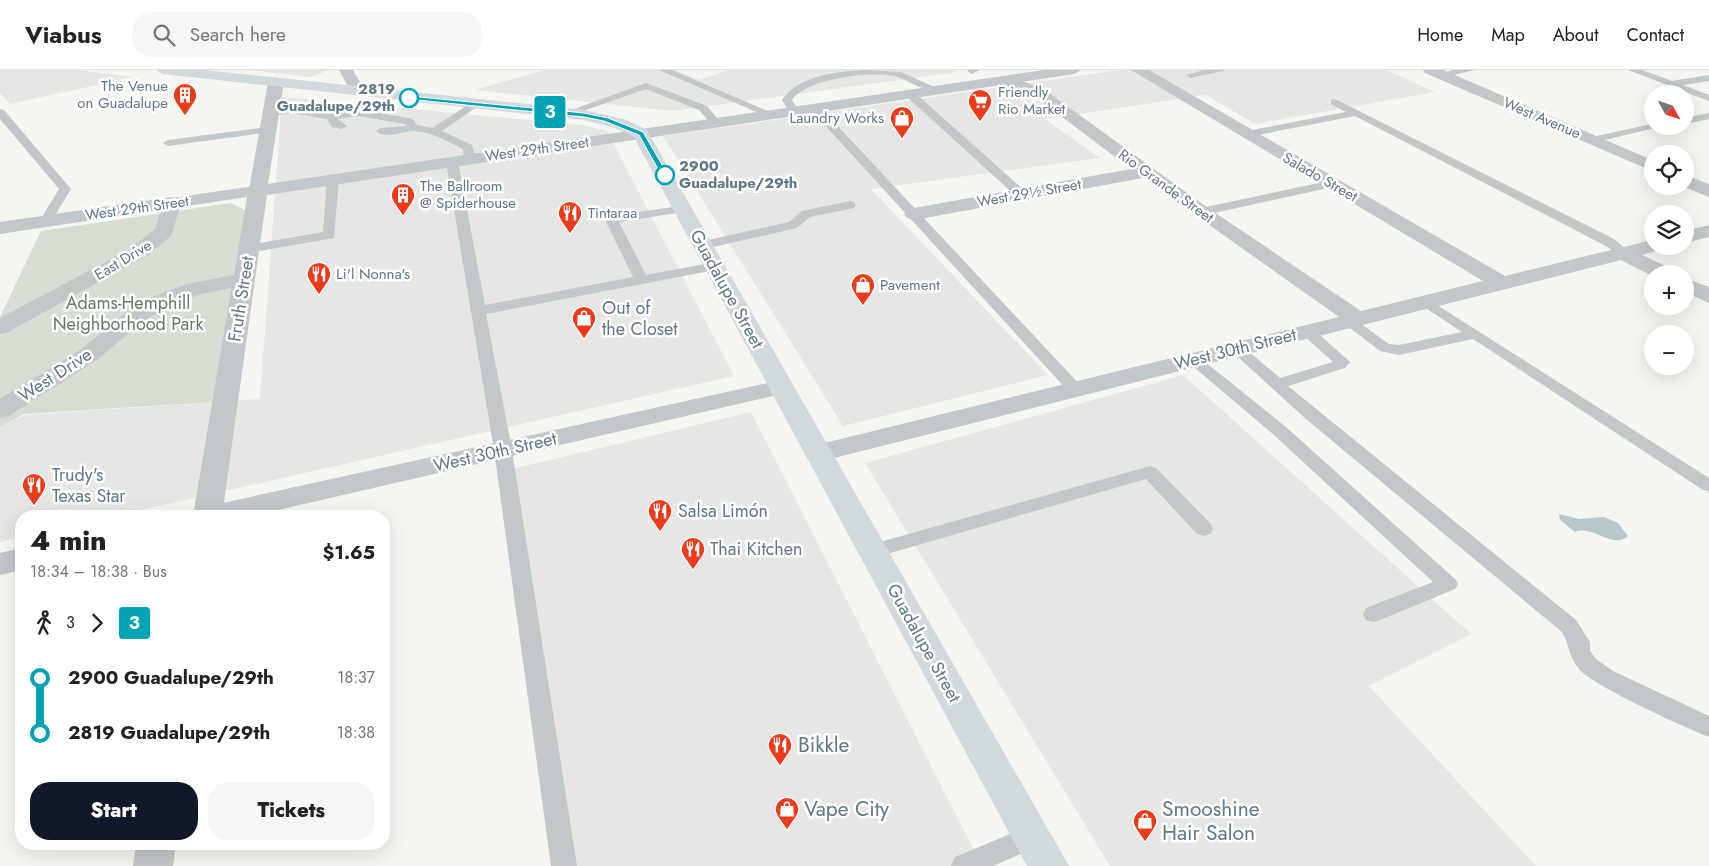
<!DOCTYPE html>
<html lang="en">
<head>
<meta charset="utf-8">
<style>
	body { margin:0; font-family:Jost,sans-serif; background:#f6f6f6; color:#222; height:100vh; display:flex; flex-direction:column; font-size:19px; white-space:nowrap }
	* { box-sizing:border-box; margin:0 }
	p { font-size:16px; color:#767676 }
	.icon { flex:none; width:28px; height:28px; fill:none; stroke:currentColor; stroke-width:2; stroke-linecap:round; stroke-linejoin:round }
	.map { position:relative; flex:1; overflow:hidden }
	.sheet { position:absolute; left:15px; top:440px; width:375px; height:340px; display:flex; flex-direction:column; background:#fff; border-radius:20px; box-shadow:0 5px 20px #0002 }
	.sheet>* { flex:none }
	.badge { padding:0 10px; border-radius:4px; font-size:18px; line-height:32px }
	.needle { width:32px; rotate:130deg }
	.fabs { position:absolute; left:1644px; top:15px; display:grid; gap:10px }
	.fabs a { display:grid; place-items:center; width:50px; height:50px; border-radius:50%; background:#fff; box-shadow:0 5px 20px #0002; font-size:25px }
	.map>.badge { position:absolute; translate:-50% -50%; box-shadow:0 0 0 2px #fff }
	.legs { display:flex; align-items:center; gap:8px; height:55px; padding:0 15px; font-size:16px }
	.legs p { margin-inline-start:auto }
	.summary { display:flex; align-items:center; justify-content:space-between; height:85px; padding:0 15px }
	h1 { font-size:28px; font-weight:800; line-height:38px }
	.primary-button { display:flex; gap:10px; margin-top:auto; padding:10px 15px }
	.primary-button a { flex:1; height:58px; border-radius:20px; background:#111827; color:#fff; font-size:20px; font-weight:800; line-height:58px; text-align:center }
	.primary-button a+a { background:#f6f6f6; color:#222 }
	ul { padding:0 15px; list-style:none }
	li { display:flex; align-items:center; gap:18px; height:55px; font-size:19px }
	li i { display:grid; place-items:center; width:8px; height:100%; margin:0 6px; background:currentColor }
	li i::after { content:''; width:12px; height:12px; margin:-6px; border:4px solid; border-radius:50%; background:#fff }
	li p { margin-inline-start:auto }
	li:first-child i { background:linear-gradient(#0000 50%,currentColor 0) }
	li:last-child i { background:linear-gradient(currentColor 50%,#0000 0) }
	header { display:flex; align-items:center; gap:30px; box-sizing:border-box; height:70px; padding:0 25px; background:#fff; border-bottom:1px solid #e0e0e0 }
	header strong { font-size:24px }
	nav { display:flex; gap:28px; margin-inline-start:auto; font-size:18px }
	.search { width:350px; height:45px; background:#f6f6f6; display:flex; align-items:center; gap:12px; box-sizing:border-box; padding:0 18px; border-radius:20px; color:#767676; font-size:19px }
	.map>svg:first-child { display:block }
	.built { fill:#e6e7e5 }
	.green { fill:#d7ddd2 }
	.water { fill:#b8c7ca }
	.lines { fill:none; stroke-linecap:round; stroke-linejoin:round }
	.service { fill:#c2c7c9; fill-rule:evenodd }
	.minor { fill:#c2c7c9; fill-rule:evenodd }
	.tertiary { fill:#c2c7c9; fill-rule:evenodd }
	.primary { fill:#d2d9dc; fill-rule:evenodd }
	.line-1 { fill:#00a3b4; stroke:#fff }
	.stop-1-dot { fill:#fff; stroke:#00a3b4; stroke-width:2.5 }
	.labels { text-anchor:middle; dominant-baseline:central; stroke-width:5; stroke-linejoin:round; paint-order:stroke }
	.far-poi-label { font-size:15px; fill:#627884; stroke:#fff; text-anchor:start }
	.far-stop-label { font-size:15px; font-weight:bold; fill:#627884; stroke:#fff; text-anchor:end }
	.far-street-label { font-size:15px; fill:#627884; stroke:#fff }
	.street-label { font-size:18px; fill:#627884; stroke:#fff }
	.park-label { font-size:18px; fill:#697b62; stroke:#fff }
	.poi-label { font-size:18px; fill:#627884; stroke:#fff; text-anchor:start }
	.near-poi-label { font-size:21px; fill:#627884; stroke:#fff; text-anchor:start }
</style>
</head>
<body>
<header>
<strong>Viabus</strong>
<div class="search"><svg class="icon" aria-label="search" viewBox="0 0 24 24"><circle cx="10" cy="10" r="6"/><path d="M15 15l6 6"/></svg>Search here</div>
<nav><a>Home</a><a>Map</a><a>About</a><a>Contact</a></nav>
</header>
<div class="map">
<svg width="1709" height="796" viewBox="0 0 1709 796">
	<rect width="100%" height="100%" fill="#f5f5f1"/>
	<!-- built -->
	<g class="built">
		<polygon points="0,0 78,0 133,7 10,34 0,23"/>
		<polygon points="248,0 329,0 311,7"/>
		<polygon points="544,0 675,0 699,10 729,0 953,0 958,2 673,41 475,20"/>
		<polygon points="1119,0 1387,0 1435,22 1255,54 1206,25 1045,49 1100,88 871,119 1048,305 843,356 663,66"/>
		<polygon points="282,27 583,55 607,61 734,306 114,446 21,446 21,467 0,472 0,357 24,345 260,329"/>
		<polygon points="1183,305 1471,564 1369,616 1536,796 1110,796 865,393"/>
		<polygon points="751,342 982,796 573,796 512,399"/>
	</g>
	<!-- green -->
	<polygon class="green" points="231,133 245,140 214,332 24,344 0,357 0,247 41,161"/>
	<!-- water -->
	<path class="water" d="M1559,444l20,5 25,-2 14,6 10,13c-16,14 -35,-12 -53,-4l-15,-12z"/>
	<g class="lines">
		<!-- service -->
		<g class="service">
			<polygon points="659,0 672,0 777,45 772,48 768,47"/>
			<path d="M864,0l37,2 40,18c-8,7 -35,-11 -46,-14 -25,-5 -88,2 -103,24l7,11 -1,2h-8l-8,-13c18,-25 54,-28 82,-30z"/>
			<polygon points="967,0 980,0 971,4"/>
			<polygon points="1204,0 1227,0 1191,8 1186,5"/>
			<polygon points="1453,0 1475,0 1441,8 1436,5"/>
			<polygon points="1628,0 1642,0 1672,11 1709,5 1709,11 1683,15 1709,25 1709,31"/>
			<polygon points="646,13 707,36 721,53 720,55 712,55 699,40 646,19 572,45 564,45 563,43"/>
			<polygon points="906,22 914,22 1026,122 1028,125 1026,128 1018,128 906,26"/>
			<polygon points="1335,29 1614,169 1630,183 1623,187 1604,175 1355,46 1247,67 1242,64 1247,61 1346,42 1331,34 1331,30"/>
			<path d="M474,31l5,3 -1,2 -36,25 30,14 4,14 -6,3 -6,-3 -1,-10c-16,-8 -31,-17 -49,-18 -12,0 -28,9 -38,0l5,-3 26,-2 -2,-2 -46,-8 -21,3 9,7 -5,3 -10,-2 -5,-8 -36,-6 -21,3 -5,-3 5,-3 21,-3 40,7 28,-4 50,8 4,1 4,6 15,3z"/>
			<polygon points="815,35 819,36 1081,316 1083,319 1081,322 1069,322 811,40 811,36"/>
			<polygon points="0,39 4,40 71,119 49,155 45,156 39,152 59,119 0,49"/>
			<polygon points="1709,43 1709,49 1685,54 1685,48"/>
			<polygon points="1652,54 1652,56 1663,56 1592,73 1587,70 1592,67"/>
			<polygon points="267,57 272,60 271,62 168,76 163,73 168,70"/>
			<polygon points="452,89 458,92 485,235 633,207 605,150 611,146 687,135 689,138 687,141 683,142 619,152 646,205 715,192 722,196 715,200 486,244 512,380 577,796 551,796 494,380 446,92"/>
			<polygon points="333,106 339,109 334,168 248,183 243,182 241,179 248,175 323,162 327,109"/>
			<polygon points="1333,110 1337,112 1337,116 1201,146 1195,142 1201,138"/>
			<polygon points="850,131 854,132 856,135 854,138 810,147 797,158 704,179 698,175 699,172 789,152 802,141"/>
			<polygon points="1426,228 1709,408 1709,422 1703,420 1473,269 1399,285 1380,281 1341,251 1348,247 1353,248 1389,274 1399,275 1462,262 1421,235 1419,232 1421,229"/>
			<path d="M1307,257l5,1 38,34 -5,6 -57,18 288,234 14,22v9l6,8 17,12 96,45v21c-23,-9 -116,-51 -130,-68 -11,-13 -9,-24 -17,-37l-256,-213 -77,-70 3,-3h10l38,32 53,-16 -31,-28 -2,-3 2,-3z"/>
			<polygon points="1194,285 1199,287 1286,357 1455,509 1458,514 1455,519 1380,550 1373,552 1366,550 1363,544 1366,538 1433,512 1274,365 1189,293 1186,290 1189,287"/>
			<polygon points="1150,396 1156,398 1211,454 1213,459 1211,464 1204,466 1197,464 1146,409 873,488 866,486 863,481 866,476 873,474"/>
			<polygon points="1032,755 1041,759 1044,767 1041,775 993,796 951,796 955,787"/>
		</g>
		<!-- minor -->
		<g class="minor">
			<polygon points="1131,0 1149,0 1505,206 1652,170 1652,176 1662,176 1659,180 1642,185 1672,199 1674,204 1652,204 1652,206 1621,190 818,392 808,389 804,383 808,377 1339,247 1143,108 914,150 907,148 904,144 907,140 914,138 1131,99 1032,24 1000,13 997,10 1000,7 1010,7 1042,18 1208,138 1361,241 1483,211"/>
			<polygon points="1423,0 1443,0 1652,90 1652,101 1425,3"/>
			<polygon points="276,7 284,12 267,120 265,124 251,124 249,120 268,12"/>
			<polygon points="1685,105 1709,114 1709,127 1682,116 1685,116"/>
			<polygon points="172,127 179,129 182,133 179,137 0,164 0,152"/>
			<polygon points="1709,155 1709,167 1685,173 1685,161"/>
			<polygon points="244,203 252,204 255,209 222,446 193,446 233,209 236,204"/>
			<polygon points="1685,208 1709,217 1709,233 1685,222"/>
			<polygon points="136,774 176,774 173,796 133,796"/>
		</g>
		<!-- tertiary -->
		<g class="tertiary">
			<polygon points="339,0 353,0 365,21 362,24 352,24"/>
			<polygon points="1044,0 1081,0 1074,4 267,125 255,209 252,214 201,224 165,238 142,252 98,289 9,346 0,348 0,329 82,279 126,242 149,228 187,214 234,205 247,127 180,137 171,166 146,186 8,262 0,264 0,248 132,178 155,159 165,129"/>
			<polygon points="781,310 790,312 793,317 790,322 252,446 194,446 199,439 209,436"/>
			<polygon points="21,478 21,500 0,505 0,483"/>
		</g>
		<!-- primary -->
		<polygon class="primary" points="156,0 205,0 584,40 627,50 647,60 1069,796 1027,796 634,67 615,58 584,50 163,4"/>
	</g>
	<!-- line-1 -->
	<polygon class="line-1" points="409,26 584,43 608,48 643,62 668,105 662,106 639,65 604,51 584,47 407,29"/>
	<!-- icons -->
	<defs>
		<g id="building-pin" transform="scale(1.25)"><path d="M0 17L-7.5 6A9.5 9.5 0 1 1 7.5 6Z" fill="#ed3b1a" stroke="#fff"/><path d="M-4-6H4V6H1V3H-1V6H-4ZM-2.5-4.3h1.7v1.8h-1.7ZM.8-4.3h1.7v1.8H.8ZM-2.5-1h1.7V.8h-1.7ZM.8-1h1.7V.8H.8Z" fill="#fff"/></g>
		<g id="supermarket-pin" transform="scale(1.25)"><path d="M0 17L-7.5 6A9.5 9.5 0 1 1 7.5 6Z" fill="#ed3b1a" stroke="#fff"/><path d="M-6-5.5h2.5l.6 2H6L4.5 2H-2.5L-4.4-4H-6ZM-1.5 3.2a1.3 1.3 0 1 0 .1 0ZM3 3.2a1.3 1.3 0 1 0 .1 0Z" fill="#fff"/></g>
		<g id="shop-pin" transform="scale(1.25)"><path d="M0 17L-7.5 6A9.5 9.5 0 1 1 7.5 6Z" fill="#ed3b1a" stroke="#fff"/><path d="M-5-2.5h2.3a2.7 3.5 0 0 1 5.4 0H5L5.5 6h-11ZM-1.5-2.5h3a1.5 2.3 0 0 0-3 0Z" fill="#fff"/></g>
		<g id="restaurant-pin" transform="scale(1.25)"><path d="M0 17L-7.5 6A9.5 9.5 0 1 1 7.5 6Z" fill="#ed3b1a" stroke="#fff"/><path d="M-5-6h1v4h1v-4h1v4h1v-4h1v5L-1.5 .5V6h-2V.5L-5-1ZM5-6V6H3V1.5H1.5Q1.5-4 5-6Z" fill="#fff"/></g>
	</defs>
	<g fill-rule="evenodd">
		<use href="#building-pin" x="185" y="25"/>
		<use href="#supermarket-pin" x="980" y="31"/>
		<use href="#shop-pin" x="902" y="48"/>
		<use href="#building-pin" x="403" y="125"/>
		<use href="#restaurant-pin" x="570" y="143"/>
		<use href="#restaurant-pin" x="319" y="204"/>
		<use href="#shop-pin" x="863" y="215"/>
		<use href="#shop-pin" x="584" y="248"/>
		<use href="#restaurant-pin" x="34" y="415"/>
		<use href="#restaurant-pin" x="660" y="441"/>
		<use href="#restaurant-pin" x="693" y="479"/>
		<use href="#restaurant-pin" x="780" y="675"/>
		<use href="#shop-pin" x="787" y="739"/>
		<use href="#shop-pin" x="1145" y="751"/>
	</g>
	<!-- markers -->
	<g class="stop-1-dot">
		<circle cx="409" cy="28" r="9"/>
		<circle cx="665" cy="105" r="9"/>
	</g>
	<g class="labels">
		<!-- far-poi labels -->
		<g class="far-poi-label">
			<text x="168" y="16" text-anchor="end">The Venue<tspan x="168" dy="17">on Guadalupe</tspan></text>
			<text x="998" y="22">Friendly<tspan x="998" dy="17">Rio Market</tspan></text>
			<text x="884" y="48" text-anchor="end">Laundry Works</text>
			<text x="420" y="116">The Ballroom<tspan x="420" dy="17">@ Spiderhouse</tspan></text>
			<text x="588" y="143">Tintaraa</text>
			<text x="336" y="204">Li'l Nonna's</text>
			<text x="880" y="215">Pavement</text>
		</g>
		<!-- far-stop labels -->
		<g class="far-stop-label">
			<text x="395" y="19">2819<tspan x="395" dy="17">Guadalupe/29th</tspan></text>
			<text x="679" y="96" text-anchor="start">2900<tspan x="679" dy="17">Guadalupe/29th</tspan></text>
		</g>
		<!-- far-street labels -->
		<g class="far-street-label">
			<text transform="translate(1542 48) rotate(23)">West Avenue</text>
			<text transform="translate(537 79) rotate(-8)">West 29th Street</text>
			<text transform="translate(1320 107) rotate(30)">Salado Street</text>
			<text transform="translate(1166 116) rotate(36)">Rio Grande Street</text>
			<text transform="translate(1029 123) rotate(-10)">West 29½ Street</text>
			<text transform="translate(137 138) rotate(-8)">West 29th Street</text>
			<text transform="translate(123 190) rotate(-31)">East Drive</text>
		</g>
		<!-- street labels -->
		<g class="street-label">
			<text transform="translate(727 219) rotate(61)">Guadalupe Street</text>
			<text transform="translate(241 229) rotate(-81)">Fruth Street</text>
			<text transform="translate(1235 279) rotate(-14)">West 30th Street</text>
			<text transform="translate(55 305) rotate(-33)">West Drive</text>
			<text transform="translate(495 382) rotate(-13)">West 30th Street</text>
			<text transform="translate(924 573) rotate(61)">Guadalupe Street</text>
		</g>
		<!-- park labels -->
		<g class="park-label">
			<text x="128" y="233">Adams-Hemphill<tspan x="128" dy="21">Neighborhood Park</tspan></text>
		</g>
		<!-- poi labels -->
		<g class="poi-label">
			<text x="602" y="238">Out of<tspan x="602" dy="21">the Closet</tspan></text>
			<text x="52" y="405">Trudy's<tspan x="52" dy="21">Texas Star</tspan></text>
			<text x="678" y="441">Salsa Limón</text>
			<text x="710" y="479">Thai Kitchen</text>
		</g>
		<!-- near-poi labels -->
		<g class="near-poi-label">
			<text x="798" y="675">Bikkle</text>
			<text x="804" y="739">Vape City</text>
			<text x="1162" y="739">Smooshine<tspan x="1162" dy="24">Hair Salon</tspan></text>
		</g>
	</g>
</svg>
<div class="fabs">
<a><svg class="needle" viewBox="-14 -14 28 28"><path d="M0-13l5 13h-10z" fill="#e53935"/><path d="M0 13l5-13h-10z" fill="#767676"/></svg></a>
<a><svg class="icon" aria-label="locate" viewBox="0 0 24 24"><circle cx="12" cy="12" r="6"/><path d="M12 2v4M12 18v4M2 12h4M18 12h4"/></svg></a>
<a><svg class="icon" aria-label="layers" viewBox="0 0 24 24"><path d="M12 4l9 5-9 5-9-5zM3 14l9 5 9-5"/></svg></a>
<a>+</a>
<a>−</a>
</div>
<b class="badge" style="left:550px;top:42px;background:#00a3b4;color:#fff">3</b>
<section class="sheet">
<div class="summary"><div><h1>4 min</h1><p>18:34 – 18:38 · Bus</p></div><b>$1.65</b></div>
<div class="legs"><svg class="icon" aria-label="walk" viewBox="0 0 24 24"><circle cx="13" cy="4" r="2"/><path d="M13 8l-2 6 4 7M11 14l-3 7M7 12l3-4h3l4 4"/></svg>3<svg class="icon" aria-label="forward" viewBox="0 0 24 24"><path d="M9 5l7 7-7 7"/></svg><b class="badge" style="background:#00a3b4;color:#fff">3</b></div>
<ul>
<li><i style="color:#00a3b4"></i><b>2900 Guadalupe/29th</b><p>18:37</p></li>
<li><i style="color:#00a3b4"></i><b>2819 Guadalupe/29th</b><p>18:38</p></li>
</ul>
<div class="primary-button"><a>Start</a><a>Tickets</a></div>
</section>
</div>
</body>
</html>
